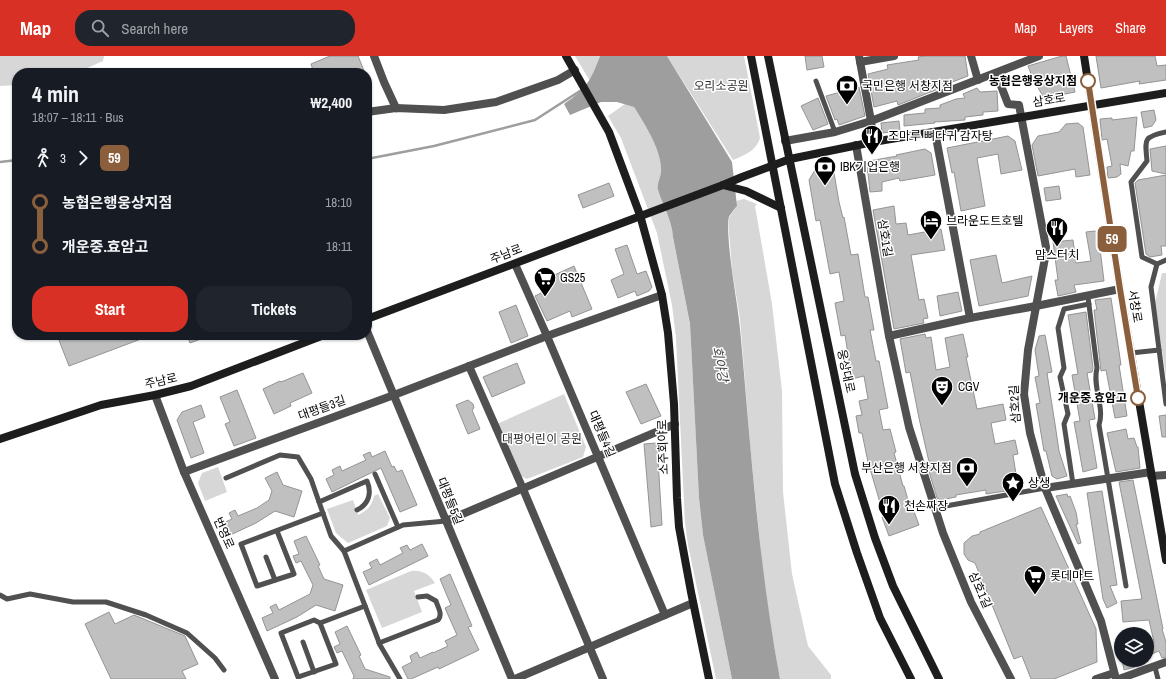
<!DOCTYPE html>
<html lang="en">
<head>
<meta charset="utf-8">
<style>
	body { margin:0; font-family:"Archivo Narrow","Noto Sans KR",sans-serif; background:#20242c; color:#f1f3f6; height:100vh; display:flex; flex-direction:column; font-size:15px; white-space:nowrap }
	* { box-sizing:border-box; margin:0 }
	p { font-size:13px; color:#9ea1a6 }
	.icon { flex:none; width:22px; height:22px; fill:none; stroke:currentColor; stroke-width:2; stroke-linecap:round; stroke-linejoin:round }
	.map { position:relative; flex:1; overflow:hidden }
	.panel { position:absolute; left:12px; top:12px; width:360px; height:272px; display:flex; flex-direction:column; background:#171b24; border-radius:16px; box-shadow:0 1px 3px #0004 }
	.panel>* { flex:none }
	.badge { padding:0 8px; border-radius:6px; font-size:14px; line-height:26px }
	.buttons { position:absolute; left:1114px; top:571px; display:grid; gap:8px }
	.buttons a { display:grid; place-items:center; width:40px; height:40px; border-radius:50%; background:#171b24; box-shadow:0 1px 3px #0004; font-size:20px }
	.map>.badge { position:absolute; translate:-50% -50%; box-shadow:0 0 0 2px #fff }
	.legs { display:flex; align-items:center; gap:6px; height:44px; padding:0 20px; font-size:13px }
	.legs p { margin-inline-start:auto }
	.headline { display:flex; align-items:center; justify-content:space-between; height:68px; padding:0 20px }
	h1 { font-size:22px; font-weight:700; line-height:30px }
	.action { display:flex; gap:8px; margin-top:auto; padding:8px 20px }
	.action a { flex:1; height:46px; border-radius:16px; background:#d93025; color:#fff; font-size:16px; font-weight:700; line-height:46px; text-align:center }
	.action a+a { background:#20242c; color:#f1f3f6 }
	ul { padding:0 20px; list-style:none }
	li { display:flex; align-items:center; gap:14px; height:44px; font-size:15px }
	li i { display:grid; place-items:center; width:6px; height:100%; margin:0 5px; background:currentColor }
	li i::after { content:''; width:10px; height:10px; margin:-5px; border:3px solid; border-radius:50%; background:#171b24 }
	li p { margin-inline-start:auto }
	li:first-child i { background:linear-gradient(#0000 50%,currentColor 0) }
	li:last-child i { background:linear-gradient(currentColor 50%,#0000 0) }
	header { display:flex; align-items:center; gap:24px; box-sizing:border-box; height:56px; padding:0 20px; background:#d93025; color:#fff }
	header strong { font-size:19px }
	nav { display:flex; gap:22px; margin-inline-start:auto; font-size:14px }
	.search { width:280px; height:36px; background:#20242c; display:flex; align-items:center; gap:10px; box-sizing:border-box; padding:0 14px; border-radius:16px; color:#9ea1a6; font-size:15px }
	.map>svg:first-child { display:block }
	.green { fill:#d7d7d7 }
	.water { fill:#9e9e9e }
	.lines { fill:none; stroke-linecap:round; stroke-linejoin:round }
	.stream { stroke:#9e9e9e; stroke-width:2.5 }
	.building { fill:#c0c0c0; stroke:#949494 }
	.lane { stroke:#505050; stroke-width:5 }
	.street { stroke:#505050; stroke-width:8 }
	.secondary { stroke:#1d1d1d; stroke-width:8 }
	.line-1-casing { stroke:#fff; stroke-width:9 }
	.line-1 { stroke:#8b5e3c; stroke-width:6 }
	.stop-1-dot { fill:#fff; stroke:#8b5e3c; stroke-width:2 }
	.labels { text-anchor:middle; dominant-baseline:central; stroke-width:3; stroke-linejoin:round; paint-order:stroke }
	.stop-label { font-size:12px; font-weight:bold; fill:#000; stroke:#fff; text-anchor:end }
	.park-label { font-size:12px; fill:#2e2e2e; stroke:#fff }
	.poi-label { font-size:12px; fill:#000; stroke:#fff; text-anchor:start }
	.street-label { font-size:12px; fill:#000; stroke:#fff }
	.water-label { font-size:13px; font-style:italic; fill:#3f3f3f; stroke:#fff }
</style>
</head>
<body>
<header>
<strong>Map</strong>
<div class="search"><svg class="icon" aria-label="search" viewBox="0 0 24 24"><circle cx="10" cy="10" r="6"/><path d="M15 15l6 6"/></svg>Search here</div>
<nav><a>Map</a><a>Layers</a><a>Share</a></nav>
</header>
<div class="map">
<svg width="1166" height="623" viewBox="0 0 1166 623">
	<rect width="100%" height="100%" fill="#fff"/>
	<!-- green -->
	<g class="green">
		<polygon points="0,0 104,0 103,5 76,17 17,17 17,29 0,30"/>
		<polygon points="575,0 600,0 590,25"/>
		<path d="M667,0h77l16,82c-5,14 -14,16 -27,22z"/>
		<path d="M625,48l9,3c10,16 27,42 27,62 1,7 -5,14 -3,21 5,16 14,30 15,47l17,88 9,173 4,37 29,144h-16l-28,-134 -3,-22 -9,-185 -4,-33 -15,-72 -36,-95 -13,-22z"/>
		<polygon points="744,143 757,148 755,150 772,248 782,335 783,436 792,518 808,590 831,619 831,623 780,623 770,567 763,515 751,399 740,263 732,213 728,163 737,150 736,145"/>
		<polygon points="1162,217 1166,217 1166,322 1155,247"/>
		<polygon points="564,338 586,391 583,401 527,423 521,420 497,368"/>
		<polygon points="218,411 227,436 205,445 198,427 202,417"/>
		<path d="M378,438l12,24 -3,8 -39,17 -12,-10 -9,-24 26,-9 5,15c9,-4 14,-9 16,-19z"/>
		<path d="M411,515c11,-1 18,3 24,12l-21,8 8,21 -40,16 -16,-38z"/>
	</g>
	<!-- water -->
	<path class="water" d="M600,0h67l65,106 5,44c-3,4 -9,10 -9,15 0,40 10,79 13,118 10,113 18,228 39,340h-48l-29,-144 -4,-37 -9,-174 -17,-87c-1,-17 -10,-31 -15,-47 -2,-7 4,-14 3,-21 0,-20 -17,-46 -27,-62l-17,-5h-16l-31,13 -6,-11c23,-16 26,-22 36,-48z"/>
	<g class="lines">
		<!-- stream -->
		<g class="stream">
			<polyline points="367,103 434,90 535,64 583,33"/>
			<polyline points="0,106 17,104"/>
		</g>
	</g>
	<!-- building -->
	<g class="building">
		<polygon points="330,0 358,0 365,17 314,17 311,8"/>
		<polygon points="805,0 822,0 824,11 807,14"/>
		<polygon points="925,0 965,0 968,20 947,28 948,29 898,49 897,45 874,51 868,18 888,13 887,9 919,4 918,1"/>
		<polygon points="1062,0 1066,0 1075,36 1060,39 1061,41 1051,43 1049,41 1044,42 1033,23 1028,10"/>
		<polygon points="1096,0 1155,0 1157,10 1166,9 1166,24 1139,28 1140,25 1101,32"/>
		<polygon points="859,31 865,60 839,69 837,63 835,64 826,40"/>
		<polygon points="977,32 980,36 997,35 998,55 983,56 983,59 965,61 965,64 934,66 935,67 904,70 904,59 925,57 925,53 940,52 940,49 956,43 965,42 963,38"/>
		<polygon points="818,42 828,68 813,74 801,50"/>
		<polygon points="1154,54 1156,64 1152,70 1144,72 1141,56"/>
		<polygon points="1137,61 1134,95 1131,95 1128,110 1120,108 1121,118 1117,121 1108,122 1107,111 1112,110 1107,83 1102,84 1100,63 1112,62 1112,64"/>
		<polygon points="899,65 900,75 882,77 881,67"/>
		<polygon points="1078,67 1083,71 1090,119 1076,121 1075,113 1038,120 1032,89 1038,80 1059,76 1066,68"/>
		<polygon points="1008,80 1015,85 1022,114 1001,118 998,98 977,102 985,150 961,155 954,116 952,117 947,92"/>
		<polygon points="1166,90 1166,118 1152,115 1150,93"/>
		<polygon points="925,93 931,97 935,119 900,125 899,122 882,126 882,135 870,136 868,117 865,111 869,105 897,100 896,99"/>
		<polygon points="833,111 839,146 843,162 844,161 851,199 858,198 865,241 868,241 874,274 870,274 876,305 879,305 888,352 879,354 883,374 890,373 896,396 894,397 903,430 904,430 910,451 912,450 919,469 889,480 882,461 884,460 868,406 862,377 859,377 856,360 862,359 859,345 868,343 864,320 852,323 845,279 841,280 835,247 844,245 839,216 830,218 820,164 816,165 809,124 815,114"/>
		<polygon points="1166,119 1166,190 1161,190 1162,199 1150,201 1146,198 1135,127 1138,124"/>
		<polygon points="609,127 614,140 583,152 578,139"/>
		<polygon points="1059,130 1061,143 1046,145 1044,132"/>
		<polygon points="894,150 896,168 906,167 908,179 941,173 945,194 911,199 919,244 924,243 928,262 923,263 924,267 894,273 873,154"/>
		<polygon points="1095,175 1098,177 1104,225 1074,229 1076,236 1058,240 1055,224 1058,224 1053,186 1073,184 1076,207 1091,205 1086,176"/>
		<polygon points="627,189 637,218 646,215 652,231 649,235 637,240 635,235 618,242 611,224 624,218 615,193"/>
		<polygon points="996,199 1002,227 1032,220 1028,240 979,250 970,204"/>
		<polygon points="574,210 592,253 572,261 570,255 547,265 535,240 547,234 540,216 547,214 550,221"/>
		<polygon points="958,236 962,255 940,260 937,240"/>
		<polygon points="1111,242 1121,309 1119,309 1127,360 1115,362 1106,314 1101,315 1094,254 1097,254 1095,244"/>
		<polygon points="516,249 528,280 511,287 499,256"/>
		<polygon points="1086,256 1093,312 1092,316 1087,317 1095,363 1089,364 1097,412 1083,416 1074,366 1080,365 1072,319 1078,318 1068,259"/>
		<polygon points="925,278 926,282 931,281 936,314 950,311 945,282 963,278 968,301 966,301 977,353 1003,348 1006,364 991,367 995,388 1015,384 1018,398 1013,399 1016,418 1020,419 1021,423 1018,433 986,438 986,434 956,439 956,441 940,444 937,442 930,419 928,406 929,406 919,362 910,316 906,317 900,283"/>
		<polygon points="57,279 149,279 149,280 69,310"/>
		<polygon points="187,279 209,279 209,280 190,287"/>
		<polygon points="1045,279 1052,316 1047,317 1055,368 1059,395 1067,420 1057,423 1052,420 1046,395 1044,395 1036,348 1040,347 1035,321 1039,320 1035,294 1039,280"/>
		<polygon points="517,307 525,327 492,341 483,321"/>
		<polygon points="303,317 312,337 290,347 291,350 274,358 263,333 280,325 281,326"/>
		<polygon points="646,328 661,360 641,368 626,336"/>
		<polygon points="237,334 256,382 234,390 225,368 230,366 220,341"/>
		<polygon points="468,344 473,348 474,352 472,354 480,373 468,378 456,349"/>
		<polygon points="201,349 205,361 193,366 204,397 191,402 177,364 182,356"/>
		<polygon points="1166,359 1166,381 1162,381 1159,360"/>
		<polygon points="1126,373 1128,383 1134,382 1137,391 1138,391 1140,412 1116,416 1107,377"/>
		<polygon points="657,387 662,469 651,471 644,388"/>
		<polygon points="385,395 392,411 394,410 397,416 402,414 417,449 400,456 381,412 332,436 326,423 334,419 332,414 340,410 342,415 366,404 363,399 370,396 372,401"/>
		<polygon points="277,416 283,429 302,435 294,461 275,455 256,467 226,481 221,468 232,463 229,457 235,454 238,460 257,452 269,444 272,435 265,422"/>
		<polygon points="1133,424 1163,573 1162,573 1166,586 1166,601 1162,602 1159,595 1147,600 1147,588 1154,586 1149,564 1123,566 1121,545 1142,543 1119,426"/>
		<polygon points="1102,435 1117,529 1110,530 1117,547 1107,552 1103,543 1087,437"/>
		<polygon points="1067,438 1068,441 1070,440 1076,456 1078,468 1076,468 1081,487 1078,488 1056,440"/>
		<polygon points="1041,451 1096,573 1097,606 1054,623 1031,623 1022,600 1014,603 975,507 968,504 964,498 964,487 972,480 980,478 980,476"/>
		<polygon points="306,480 320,509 318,510 324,523 343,529 335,555 316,549 297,561 267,575 262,562 273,557 270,551 276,548 279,554 310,538 313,529 301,505 296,507 293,500 299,498 294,485"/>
		<polygon points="422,488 428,500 369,529 363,516 372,512 369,507 377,503 380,509 403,497 400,492 407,489 410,494"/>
		<polygon points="450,518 472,570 468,571 479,594 439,613 438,611 411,623 408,623 402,611 412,606 410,600 417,596 420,602 433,596 433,597 448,590 445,585 457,579 445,552 451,549 440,523"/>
		<polygon points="109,556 115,568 134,559 185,580 198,608 182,615 186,623 111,623 85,568"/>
		<polygon points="347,570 361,599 359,600 365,613 390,621 390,623 353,623 354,620 342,595 337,597 334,591 340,588 335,576"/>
		<polygon points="1122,604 1134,604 1135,611 1124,614"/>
	</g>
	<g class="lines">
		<!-- lane -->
		<g class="lane">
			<polyline points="816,25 835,76"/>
			<path d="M1166,76c-23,5 -21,7 -19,29l-16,21 11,75 15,7 -6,23 15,117"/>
			<polyline points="1157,208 1166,204"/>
			<path d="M1088,241l9,71c-5,19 8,39 2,57l27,161"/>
			<polyline points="1131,297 1159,294"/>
			<polyline points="375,418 398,471"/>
			<polyline points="226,422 280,399 298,401 311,423 319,446"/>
			<polyline points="1073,428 1064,368 1068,358 1060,321 1064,312 1058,272 1064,253 1089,248"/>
			<polyline points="935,452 1045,432"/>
			<polyline points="277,475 294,518 257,530 241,488 323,457"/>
			<path d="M344,495l-13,-15 -12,-34 48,-21c5,12 2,23 -10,29"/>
			<polyline points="266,501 275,524"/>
			<polyline points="0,539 7,543 30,538 73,546 106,546 146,559 187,577 215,602 224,614"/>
			<polyline points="320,567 336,608 298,621 281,577 314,564 320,567 365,550"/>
			<polyline points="303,586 314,616"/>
			<path d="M379,587l59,-23c5,-6 0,-12 -2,-19l-9,-5 -9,1"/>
			<polyline points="1155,611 1158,623"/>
			<polyline points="400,623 380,589 344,495 403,469 446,465"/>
		</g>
		<!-- street -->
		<g class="street">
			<polyline points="374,0 384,26 396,52"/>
			<polyline points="859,0 871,65 873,86"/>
			<polyline points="971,0 978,24"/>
			<polyline points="860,6 894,0"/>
			<polyline points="996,17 1008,48 1019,49 1046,191 1045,202 1028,294 1024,338 1030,377 1045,432 1101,565 1116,623"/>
			<polyline points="367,56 396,52 444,54 496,46 558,24 575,14"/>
			<polyline points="935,76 970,262"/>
			<polyline points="785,85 835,76 871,65 1039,0"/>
			<polyline points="856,89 889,280 909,371 943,477 971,546 1011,623"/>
			<polyline points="515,208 547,280 665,559"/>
			<polyline points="367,275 512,623"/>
			<polyline points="889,280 970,262 1036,250 1120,233"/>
			<polyline points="469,310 523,433 603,623"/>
			<polyline points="155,339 184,416 275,623"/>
			<polyline points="184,416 394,339 547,280 662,239"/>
			<polyline points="1151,420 1166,419"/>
			<polyline points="1045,432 1151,416"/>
			<polyline points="446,465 675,368"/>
			<polyline points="515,623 693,547"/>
			<polyline points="1096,623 1114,617"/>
			<polyline points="1119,623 1166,606"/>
		</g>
		<!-- secondary -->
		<g class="secondary">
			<polyline points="566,0 609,76 640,159 662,239 668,277 674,348 677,442 679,471 691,536 709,623"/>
			<polyline points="751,0 835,428 857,497 880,562 911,623"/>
			<polyline points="768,0 855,418 875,482 893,530 939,623"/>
			<polyline points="1084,0 1120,233 1166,504"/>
			<polyline points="723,129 746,135 781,152"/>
			<polyline points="367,263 723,129 742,121 790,103 873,86 1166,37"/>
			<polyline points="0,383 101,349 155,339 191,330 324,279"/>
		</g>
	</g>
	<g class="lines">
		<!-- line-1 casing -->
		<g class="line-1-casing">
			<polyline id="line-1" points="1088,25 1120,233 1138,342"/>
		</g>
		<!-- line-1 -->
		<use href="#line-1" class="line-1"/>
	</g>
	<!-- icons -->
	<defs>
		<g id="bank-pin" transform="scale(1.15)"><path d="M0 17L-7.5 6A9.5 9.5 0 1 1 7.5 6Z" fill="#000" stroke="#fff"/><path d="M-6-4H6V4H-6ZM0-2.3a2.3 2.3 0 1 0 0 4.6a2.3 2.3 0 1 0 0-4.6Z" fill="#fff"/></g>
		<g id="restaurant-pin" transform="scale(1.15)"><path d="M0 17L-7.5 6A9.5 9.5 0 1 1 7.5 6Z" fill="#000" stroke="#fff"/><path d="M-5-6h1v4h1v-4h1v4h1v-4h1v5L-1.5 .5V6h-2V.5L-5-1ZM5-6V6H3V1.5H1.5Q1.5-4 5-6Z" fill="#fff"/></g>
		<g id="hotel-pin" transform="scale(1.15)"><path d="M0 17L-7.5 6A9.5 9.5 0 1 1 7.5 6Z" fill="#000" stroke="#fff"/><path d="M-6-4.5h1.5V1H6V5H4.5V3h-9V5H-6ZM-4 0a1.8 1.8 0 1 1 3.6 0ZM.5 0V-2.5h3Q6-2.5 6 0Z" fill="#fff"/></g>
		<g id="supermarket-pin" transform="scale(1.15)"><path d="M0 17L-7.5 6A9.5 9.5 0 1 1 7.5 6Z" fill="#000" stroke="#fff"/><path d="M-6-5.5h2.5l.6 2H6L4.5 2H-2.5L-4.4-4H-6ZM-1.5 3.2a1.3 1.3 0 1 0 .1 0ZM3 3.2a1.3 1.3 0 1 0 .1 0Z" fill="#fff"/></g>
		<g id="theatre-pin" transform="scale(1.15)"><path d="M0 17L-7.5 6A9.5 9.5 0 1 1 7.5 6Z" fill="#000" stroke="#fff"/><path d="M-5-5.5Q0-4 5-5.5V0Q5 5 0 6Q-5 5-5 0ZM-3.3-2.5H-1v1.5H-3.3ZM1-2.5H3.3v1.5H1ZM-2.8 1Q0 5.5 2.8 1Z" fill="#fff"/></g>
		<g id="sight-pin" transform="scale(1.15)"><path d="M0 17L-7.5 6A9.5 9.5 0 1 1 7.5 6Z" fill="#000" stroke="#fff"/><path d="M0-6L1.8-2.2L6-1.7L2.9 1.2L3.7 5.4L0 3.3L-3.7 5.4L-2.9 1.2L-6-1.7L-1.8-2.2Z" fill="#fff"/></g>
	</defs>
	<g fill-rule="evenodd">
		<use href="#bank-pin" x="847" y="30"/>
		<use href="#restaurant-pin" x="872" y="80"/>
		<use href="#bank-pin" x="825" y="111"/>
		<use href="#hotel-pin" x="931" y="165"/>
		<use href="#restaurant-pin" x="1057" y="172"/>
		<use href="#supermarket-pin" x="545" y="222"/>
		<use href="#theatre-pin" x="942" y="331"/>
		<use href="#bank-pin" x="967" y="412"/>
		<use href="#sight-pin" x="1013" y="427"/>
		<use href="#restaurant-pin" x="889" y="450"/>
		<use href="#supermarket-pin" x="1035" y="520"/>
	</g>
	<!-- markers -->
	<g class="stop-1-dot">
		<circle cx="1088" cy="25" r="7"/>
		<circle cx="1138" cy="342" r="7"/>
	</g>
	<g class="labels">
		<!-- stop labels -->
		<g class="stop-label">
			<text x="1077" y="25">농협은행웅상지점</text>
			<text x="1127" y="342">개운중.효암고</text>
		</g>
		<!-- park labels -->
		<g class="park-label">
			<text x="721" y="30">오리소공원</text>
			<text x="542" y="383">대평어린이 공원</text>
		</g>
		<!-- poi labels -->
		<g class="poi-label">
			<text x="862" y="30">국민은행 서창지점</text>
			<text x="888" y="80">조마루 뼈다귀 감자탕</text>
			<text x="840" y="111">IBK기업은행</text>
			<text x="946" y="165">브라운도트호텔</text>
			<text x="1057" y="199" text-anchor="middle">맘스터치</text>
			<text x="560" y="222">GS25</text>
			<text x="958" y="331">CGV</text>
			<text x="952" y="412" text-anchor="end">부산은행 서창지점</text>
			<text x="1028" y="427">상생</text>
			<text x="904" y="450">천손짜장</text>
			<text x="1050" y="520">롯데마트</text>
		</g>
		<!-- street labels -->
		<g class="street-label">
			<text transform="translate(1049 44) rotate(-9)">삼호로</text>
			<text transform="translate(885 182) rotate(80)">삼호1길</text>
			<text transform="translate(506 198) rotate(-21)">주남로</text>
			<text transform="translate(1135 250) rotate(80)">서창로</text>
			<text transform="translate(846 315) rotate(78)">웅상대로</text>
			<text transform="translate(161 325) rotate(-13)">주남로</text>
			<text transform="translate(1015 348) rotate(-94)">삼호2길</text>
			<text transform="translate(322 352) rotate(-20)">대평들3길</text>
			<text transform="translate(602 378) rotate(67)">대평들4길</text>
			<text transform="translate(663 391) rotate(-92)">소주회야로</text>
			<text transform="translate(450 445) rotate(68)">대평들5길</text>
			<text transform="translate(224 477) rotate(66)">번영로</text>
			<text transform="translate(980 534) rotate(66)">삼호1길</text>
		</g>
		<!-- water labels -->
		<g class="water-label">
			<text transform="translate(720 308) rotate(79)">회야강</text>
		</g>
	</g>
</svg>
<div class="buttons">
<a><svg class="icon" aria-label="layers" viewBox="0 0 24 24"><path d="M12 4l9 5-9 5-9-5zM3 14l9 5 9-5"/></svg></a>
</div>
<b class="badge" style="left:1112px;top:183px;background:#8b5e3c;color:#fff">59</b>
<section class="panel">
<div class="headline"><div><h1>4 min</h1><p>18:07 – 18:11 · Bus</p></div><b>₩2,400</b></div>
<div class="legs"><svg class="icon" aria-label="walk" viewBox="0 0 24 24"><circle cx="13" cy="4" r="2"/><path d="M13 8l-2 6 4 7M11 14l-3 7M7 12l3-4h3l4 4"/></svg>3<svg class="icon" aria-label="forward" viewBox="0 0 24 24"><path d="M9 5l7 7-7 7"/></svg><b class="badge" style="background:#8b5e3c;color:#fff">59</b></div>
<ul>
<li><i style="color:#8b5e3c"></i><b>농협은행웅상지점</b><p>18:10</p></li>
<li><i style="color:#8b5e3c"></i><b>개운중.효암고</b><p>18:11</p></li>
</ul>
<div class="action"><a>Start</a><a>Tickets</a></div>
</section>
</div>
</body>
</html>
